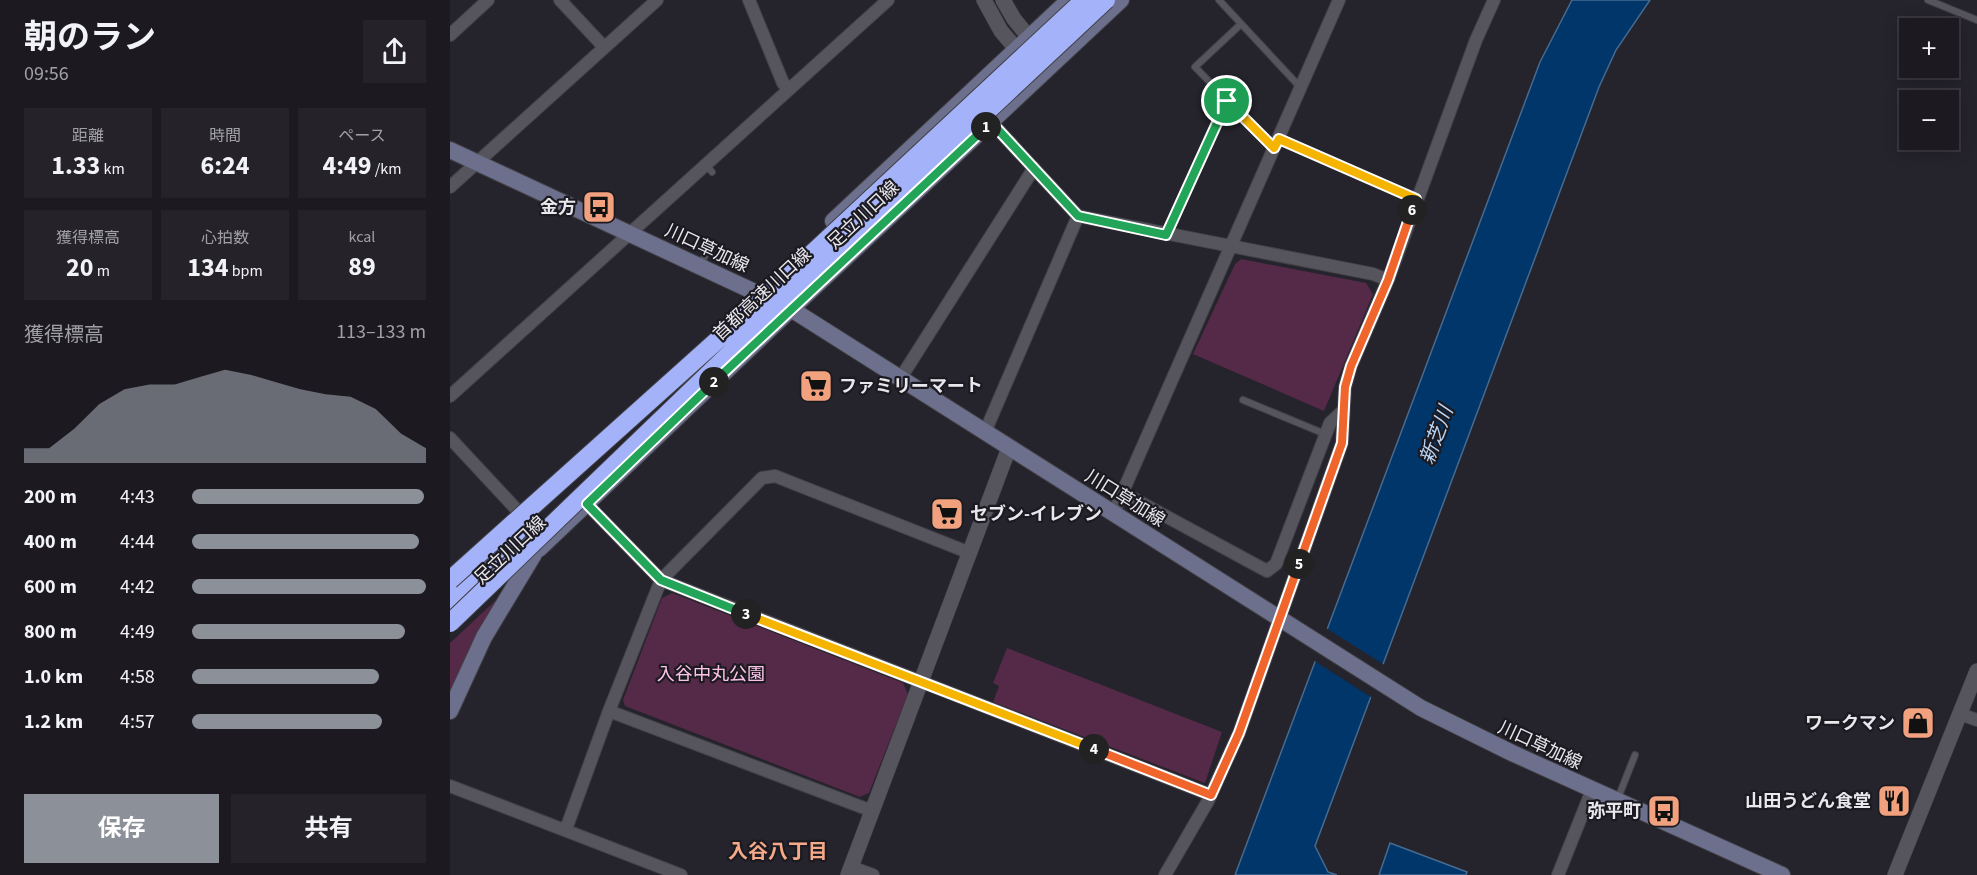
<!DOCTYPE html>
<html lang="ja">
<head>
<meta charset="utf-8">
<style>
	:root { --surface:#1c1a20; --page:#252329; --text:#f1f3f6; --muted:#a0a1a5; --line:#3a383e; --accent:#8c9099 }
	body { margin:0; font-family:"Source Sans 3","Noto Sans JP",sans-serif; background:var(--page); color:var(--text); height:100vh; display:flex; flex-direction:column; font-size:22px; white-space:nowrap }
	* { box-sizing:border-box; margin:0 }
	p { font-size:20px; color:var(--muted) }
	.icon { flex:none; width:33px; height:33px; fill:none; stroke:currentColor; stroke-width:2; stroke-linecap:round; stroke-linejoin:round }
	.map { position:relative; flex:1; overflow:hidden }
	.drawer { display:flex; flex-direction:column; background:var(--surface); width:450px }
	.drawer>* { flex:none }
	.fabs { position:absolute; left:1449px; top:18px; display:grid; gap:12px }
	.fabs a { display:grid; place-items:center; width:60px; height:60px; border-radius:0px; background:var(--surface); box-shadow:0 3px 15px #0003,0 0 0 2px var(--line); font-size:30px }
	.pin { position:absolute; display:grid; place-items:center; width:51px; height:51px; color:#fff; margin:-26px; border:3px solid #fff; border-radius:50%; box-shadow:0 2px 6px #0007 }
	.km { position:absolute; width:30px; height:30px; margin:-15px; border-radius:50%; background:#222; color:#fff; font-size:16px; line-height:30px; text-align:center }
	.round { display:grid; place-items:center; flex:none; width:63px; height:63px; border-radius:0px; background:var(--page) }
	.summary { display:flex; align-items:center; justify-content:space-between; height:102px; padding:0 24px }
	h1 { font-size:33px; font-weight:700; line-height:45px }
	.figures { display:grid; grid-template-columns:repeat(3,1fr); gap:9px; height:102px; padding:6px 24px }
	.figures div { display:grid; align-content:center; border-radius:0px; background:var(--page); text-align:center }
	.figures b { font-size:26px; font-weight:700 }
	.figures small { font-size:16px; font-weight:400 }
	.figures p { font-size:16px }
	.chart { height:168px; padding:12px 24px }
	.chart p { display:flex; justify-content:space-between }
	.chart svg { width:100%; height:108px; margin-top:6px; fill:var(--accent); opacity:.7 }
	.action { display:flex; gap:12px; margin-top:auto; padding:12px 24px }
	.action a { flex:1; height:69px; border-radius:0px; background:var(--accent); color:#fff; font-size:24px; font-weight:700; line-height:69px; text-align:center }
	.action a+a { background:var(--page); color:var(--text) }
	ul { padding:0 24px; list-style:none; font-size:20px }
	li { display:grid; grid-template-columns:96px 72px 1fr; align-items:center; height:45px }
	li i { height:15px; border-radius:8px; background:var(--accent) }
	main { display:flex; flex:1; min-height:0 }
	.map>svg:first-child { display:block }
	.green { fill:#552948 }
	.water { fill:#00366a; stroke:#466b91; stroke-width:1.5 }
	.pier { fill:#25232b }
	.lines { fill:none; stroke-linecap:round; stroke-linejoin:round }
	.service-casing { stroke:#424147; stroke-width:8 }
	.minor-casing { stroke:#424147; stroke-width:14 }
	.tertiary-casing { stroke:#424147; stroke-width:16 }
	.secondary-casing { stroke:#424147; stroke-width:18 }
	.motorway-casing { stroke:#424147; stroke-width:20 }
	.service { stroke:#56545d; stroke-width:6 }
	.minor { stroke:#56545d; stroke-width:12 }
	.tertiary { stroke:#56545d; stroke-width:15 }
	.secondary { stroke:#6d708c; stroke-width:16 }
	.motorway { stroke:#a4b3f9; stroke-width:18 }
	.motorway-bridge-casing { stroke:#424147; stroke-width:20; stroke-linecap:butt }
	.motorway-bridge { stroke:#a4b3f9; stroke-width:18 }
	.split-1-casing { stroke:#fff; stroke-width:12 }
	.split-2-casing { stroke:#fff; stroke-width:12 }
	.split-3-casing { stroke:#fff; stroke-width:12 }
	.split-4-casing { stroke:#fff; stroke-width:12 }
	.split-5-casing { stroke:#fff; stroke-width:12 }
	.split-6-casing { stroke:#fff; stroke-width:12 }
	.split-7-casing { stroke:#fff; stroke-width:12 }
	.split-1 { stroke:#22a559; stroke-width:8 }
	.split-2 { stroke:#22a559; stroke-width:8 }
	.split-3 { stroke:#22a559; stroke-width:8 }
	.split-4 { stroke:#f5b400; stroke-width:8 }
	.split-5 { stroke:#f0652b; stroke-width:8 }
	.split-6 { stroke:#f0652b; stroke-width:8 }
	.split-7 { stroke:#f5b400; stroke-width:8 }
	.labels { text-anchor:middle; stroke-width:4.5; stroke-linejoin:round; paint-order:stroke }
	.poi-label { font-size:18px; font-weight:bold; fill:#e8e7ec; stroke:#1c1a21; text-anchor:end }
	.street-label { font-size:18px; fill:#e8e7ec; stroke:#1c1a21 }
	.park-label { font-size:18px; fill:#fcc3e8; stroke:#1c1a21 }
	.water-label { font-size:20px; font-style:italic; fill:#b9d4f4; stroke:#1c1a21 }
	.neighbourhood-label { font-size:20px; font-weight:bold; fill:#f4a988; stroke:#1c1a21 }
</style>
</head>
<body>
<main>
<section class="drawer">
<div class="summary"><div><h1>朝のラン</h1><p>09:56</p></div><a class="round"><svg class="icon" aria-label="share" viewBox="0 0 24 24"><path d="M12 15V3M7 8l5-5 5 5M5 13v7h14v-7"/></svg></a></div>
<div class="figures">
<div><p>距離</p><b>1.33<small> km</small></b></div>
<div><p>時間</p><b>6:24</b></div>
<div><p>ペース</p><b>4:49<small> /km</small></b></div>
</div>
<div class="figures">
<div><p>獲得標高</p><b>20<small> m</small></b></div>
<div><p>心拍数</p><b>134<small> bpm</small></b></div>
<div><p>kcal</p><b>89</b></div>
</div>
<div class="chart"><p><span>獲得標高</span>113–133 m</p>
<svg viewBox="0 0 160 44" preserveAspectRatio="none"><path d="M0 44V38L10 38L20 30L30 20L40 14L50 12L60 12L70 9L80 6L90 8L100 11L110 14L120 16L130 17L140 22L150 32L160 38V44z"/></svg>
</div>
<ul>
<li><b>200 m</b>4:43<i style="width:99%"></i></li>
<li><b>400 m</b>4:44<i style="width:97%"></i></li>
<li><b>600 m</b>4:42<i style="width:100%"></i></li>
<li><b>800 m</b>4:49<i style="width:91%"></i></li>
<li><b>1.0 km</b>4:58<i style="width:80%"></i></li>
<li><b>1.2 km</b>4:57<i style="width:81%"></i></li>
</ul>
<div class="action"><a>保存</a><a>共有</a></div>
</section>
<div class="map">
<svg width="1527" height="875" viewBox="0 0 1527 875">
	<rect width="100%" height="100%" fill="#25232b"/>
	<!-- green -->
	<path class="green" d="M791,259L916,283L923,294L874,411L743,354L785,264Z
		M222,593L453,683L458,694L419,793L410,797L175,706L173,700L212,598Z
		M45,601H46L0,696V643Z
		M557,648L772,732L755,783L543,702L549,686L543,683Z"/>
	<!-- water -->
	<path class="water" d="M1122,0H1200L1166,50L1149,87L865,846L878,872L887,875H785L1090,62Z
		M940,843L1017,872L1016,875H929Z"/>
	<!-- pier -->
	<path class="pier" d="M876,628L936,666L924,699L863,660Z"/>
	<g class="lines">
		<!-- service casing -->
		<g class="service-casing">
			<path id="service" d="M769,0L850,87
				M1478,0L1527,20
				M791,24L745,67L824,148
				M829,139L966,199
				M256,165L262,172
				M717,234L777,101
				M251,265L259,246
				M793,400L875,434
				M1168,798L1185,755"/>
		</g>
		<!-- minor casing -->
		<g class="minor-casing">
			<path id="minor" d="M110,0L154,47
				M299,0L333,83L339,89
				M0,35L38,0
				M541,122L628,216L923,274L938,280
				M0,187L207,0
				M450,379L584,168
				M0,396L438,0
				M535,432L628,216
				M0,438L67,510
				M673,493L817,571L826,564L880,423L894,410
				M137,504L211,580L761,795
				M663,514L889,0
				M159,711L422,811
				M1510,714L1527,720
				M0,786L231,875
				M116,829L159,711L211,580L312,478L325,476L520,553
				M401,867L423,875
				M715,875L758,801L789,733L892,443L895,387L901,366L938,280L1026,40L1044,0
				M1108,875L1142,790"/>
		</g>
		<!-- tertiary casing -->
		<g class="tertiary-casing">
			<path id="tertiary" d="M534,0L551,31L574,58
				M553,0L564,19L586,46
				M398,875L559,448
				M1445,875L1527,671"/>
		</g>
		<!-- secondary casing -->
		<g class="secondary-casing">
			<path id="secondary" d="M0,150L341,309L971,708L1062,753L1332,875
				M383,221L619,0
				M89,549L341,309L671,0
				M0,711L34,637L84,554"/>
		</g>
		<!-- motorway casing -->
		<g class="motorway-casing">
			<path id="motorway" d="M0,594L67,532
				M0,610L23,589"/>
		</g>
		<!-- service -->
		<use href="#service" class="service"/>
		<!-- minor -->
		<use href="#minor" class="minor"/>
		<!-- tertiary -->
		<use href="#tertiary" class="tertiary"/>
		<!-- secondary -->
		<use href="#secondary" class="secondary"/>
		<!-- motorway -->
		<use href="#motorway" class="motorway"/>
		<!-- motorway-bridge casing -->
		<g class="motorway-bridge-casing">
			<path id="motorway-bridge" d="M0,580L310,302L634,0
				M0,623L327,308L656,0"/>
		</g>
		<!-- motorway-bridge -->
		<use href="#motorway-bridge" class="motorway-bridge"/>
	</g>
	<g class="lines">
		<!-- split-1 casing -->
		<g class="split-1-casing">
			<path id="split-1" d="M536,127L541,122L628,216L716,235L777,101"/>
		</g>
		<!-- split-2 casing -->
		<g class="split-2-casing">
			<path id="split-2" d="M264,382L536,127"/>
		</g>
		<!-- split-3 casing -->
		<g class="split-3-casing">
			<path id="split-3" d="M264,382L137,504L211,580L296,614"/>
		</g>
		<!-- split-4 casing -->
		<g class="split-4-casing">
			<path id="split-4" d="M296,614L644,749"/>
		</g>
		<!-- split-5 casing -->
		<g class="split-5-casing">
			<path id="split-5" d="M644,749L761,795L789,733L849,564"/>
		</g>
		<!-- split-6 casing -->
		<g class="split-6-casing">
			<path id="split-6" d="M849,564L892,443L895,387L901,366L938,280L962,210"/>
		</g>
		<!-- split-7 casing -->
		<g class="split-7-casing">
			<path id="split-7" d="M777,101L824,148L829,139L966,199L962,210"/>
		</g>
		<!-- split-1 -->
		<use href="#split-1" class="split-1"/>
		<!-- split-2 -->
		<use href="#split-2" class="split-2"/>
		<!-- split-3 -->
		<use href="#split-3" class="split-3"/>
		<!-- split-4 -->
		<use href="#split-4" class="split-4"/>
		<!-- split-5 -->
		<use href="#split-5" class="split-5"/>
		<!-- split-6 -->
		<use href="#split-6" class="split-6"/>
		<!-- split-7 -->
		<use href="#split-7" class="split-7"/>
	</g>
	<!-- icons -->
	<defs>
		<g id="bus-square" transform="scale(1.725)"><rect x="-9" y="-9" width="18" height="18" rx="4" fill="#f1a17d" stroke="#1c1a21"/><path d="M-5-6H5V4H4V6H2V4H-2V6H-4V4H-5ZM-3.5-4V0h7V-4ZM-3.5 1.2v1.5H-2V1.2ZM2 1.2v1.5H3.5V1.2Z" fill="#111"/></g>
		<g id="supermarket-square" transform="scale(1.725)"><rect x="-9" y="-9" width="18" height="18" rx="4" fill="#f1a17d" stroke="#1c1a21"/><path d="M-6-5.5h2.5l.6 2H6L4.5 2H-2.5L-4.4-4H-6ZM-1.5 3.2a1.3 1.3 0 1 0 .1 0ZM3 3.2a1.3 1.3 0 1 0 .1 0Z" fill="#111"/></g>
		<g id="shop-square" transform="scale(1.725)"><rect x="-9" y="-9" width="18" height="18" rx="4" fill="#f1a17d" stroke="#1c1a21"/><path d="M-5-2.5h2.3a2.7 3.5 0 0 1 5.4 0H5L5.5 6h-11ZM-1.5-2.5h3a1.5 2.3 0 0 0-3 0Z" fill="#111"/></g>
		<g id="restaurant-square" transform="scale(1.725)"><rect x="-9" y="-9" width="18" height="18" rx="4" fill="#f1a17d" stroke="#1c1a21"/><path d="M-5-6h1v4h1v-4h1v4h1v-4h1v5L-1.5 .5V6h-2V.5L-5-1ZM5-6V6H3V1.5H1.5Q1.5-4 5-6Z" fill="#111"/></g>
	</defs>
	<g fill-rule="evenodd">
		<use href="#bus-square" x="149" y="207"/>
		<use href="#supermarket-square" x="366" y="386"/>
		<use href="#supermarket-square" x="497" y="514"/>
		<use href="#shop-square" x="1468" y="723"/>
		<use href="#restaurant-square" x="1444" y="801"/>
		<use href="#bus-square" x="1214" y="811"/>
	</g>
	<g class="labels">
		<!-- poi labels -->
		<g class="poi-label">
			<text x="126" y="213">金方</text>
			<text x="389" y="392" text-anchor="start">ファミリーマート</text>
			<text x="520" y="520" text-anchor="start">セブン-イレブン</text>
			<text x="1445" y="729">ワークマン</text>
			<text x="1421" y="807">山田うどん食堂</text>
			<text x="1191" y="817">弥平町</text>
		</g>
		<!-- street labels -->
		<g class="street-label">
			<text transform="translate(413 215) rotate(-43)" y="6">足立川口線</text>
			<text transform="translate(257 248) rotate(25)" y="6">川口草加線</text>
			<text transform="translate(312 294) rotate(-43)" y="6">首都高速川口線</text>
			<text transform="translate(675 498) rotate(32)" y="6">川口草加線</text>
			<text transform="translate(60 550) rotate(-43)" y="6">足立川口線</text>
			<text transform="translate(1090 745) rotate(25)" y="6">川口草加線</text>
		</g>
		<!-- park labels -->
		<g class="park-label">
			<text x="261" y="680">入谷中丸公園</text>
		</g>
		<!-- water labels -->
		<g class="water-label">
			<text transform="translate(986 435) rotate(-70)" y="7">新芝川</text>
		</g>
		<!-- neighbourhood labels -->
		<g class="neighbourhood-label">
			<text x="328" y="858">入谷八丁目</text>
		</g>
	</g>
</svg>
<div class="fabs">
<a>+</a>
<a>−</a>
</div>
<div class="pin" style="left:777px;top:101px;background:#1e9e55"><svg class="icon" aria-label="arrive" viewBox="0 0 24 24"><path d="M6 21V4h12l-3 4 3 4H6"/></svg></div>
<b class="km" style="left:536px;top:127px">1</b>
<b class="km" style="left:264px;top:382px">2</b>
<b class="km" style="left:296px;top:614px">3</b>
<b class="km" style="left:644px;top:749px">4</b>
<b class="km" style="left:849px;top:564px">5</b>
<b class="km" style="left:962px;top:210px">6</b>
</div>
</main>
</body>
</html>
